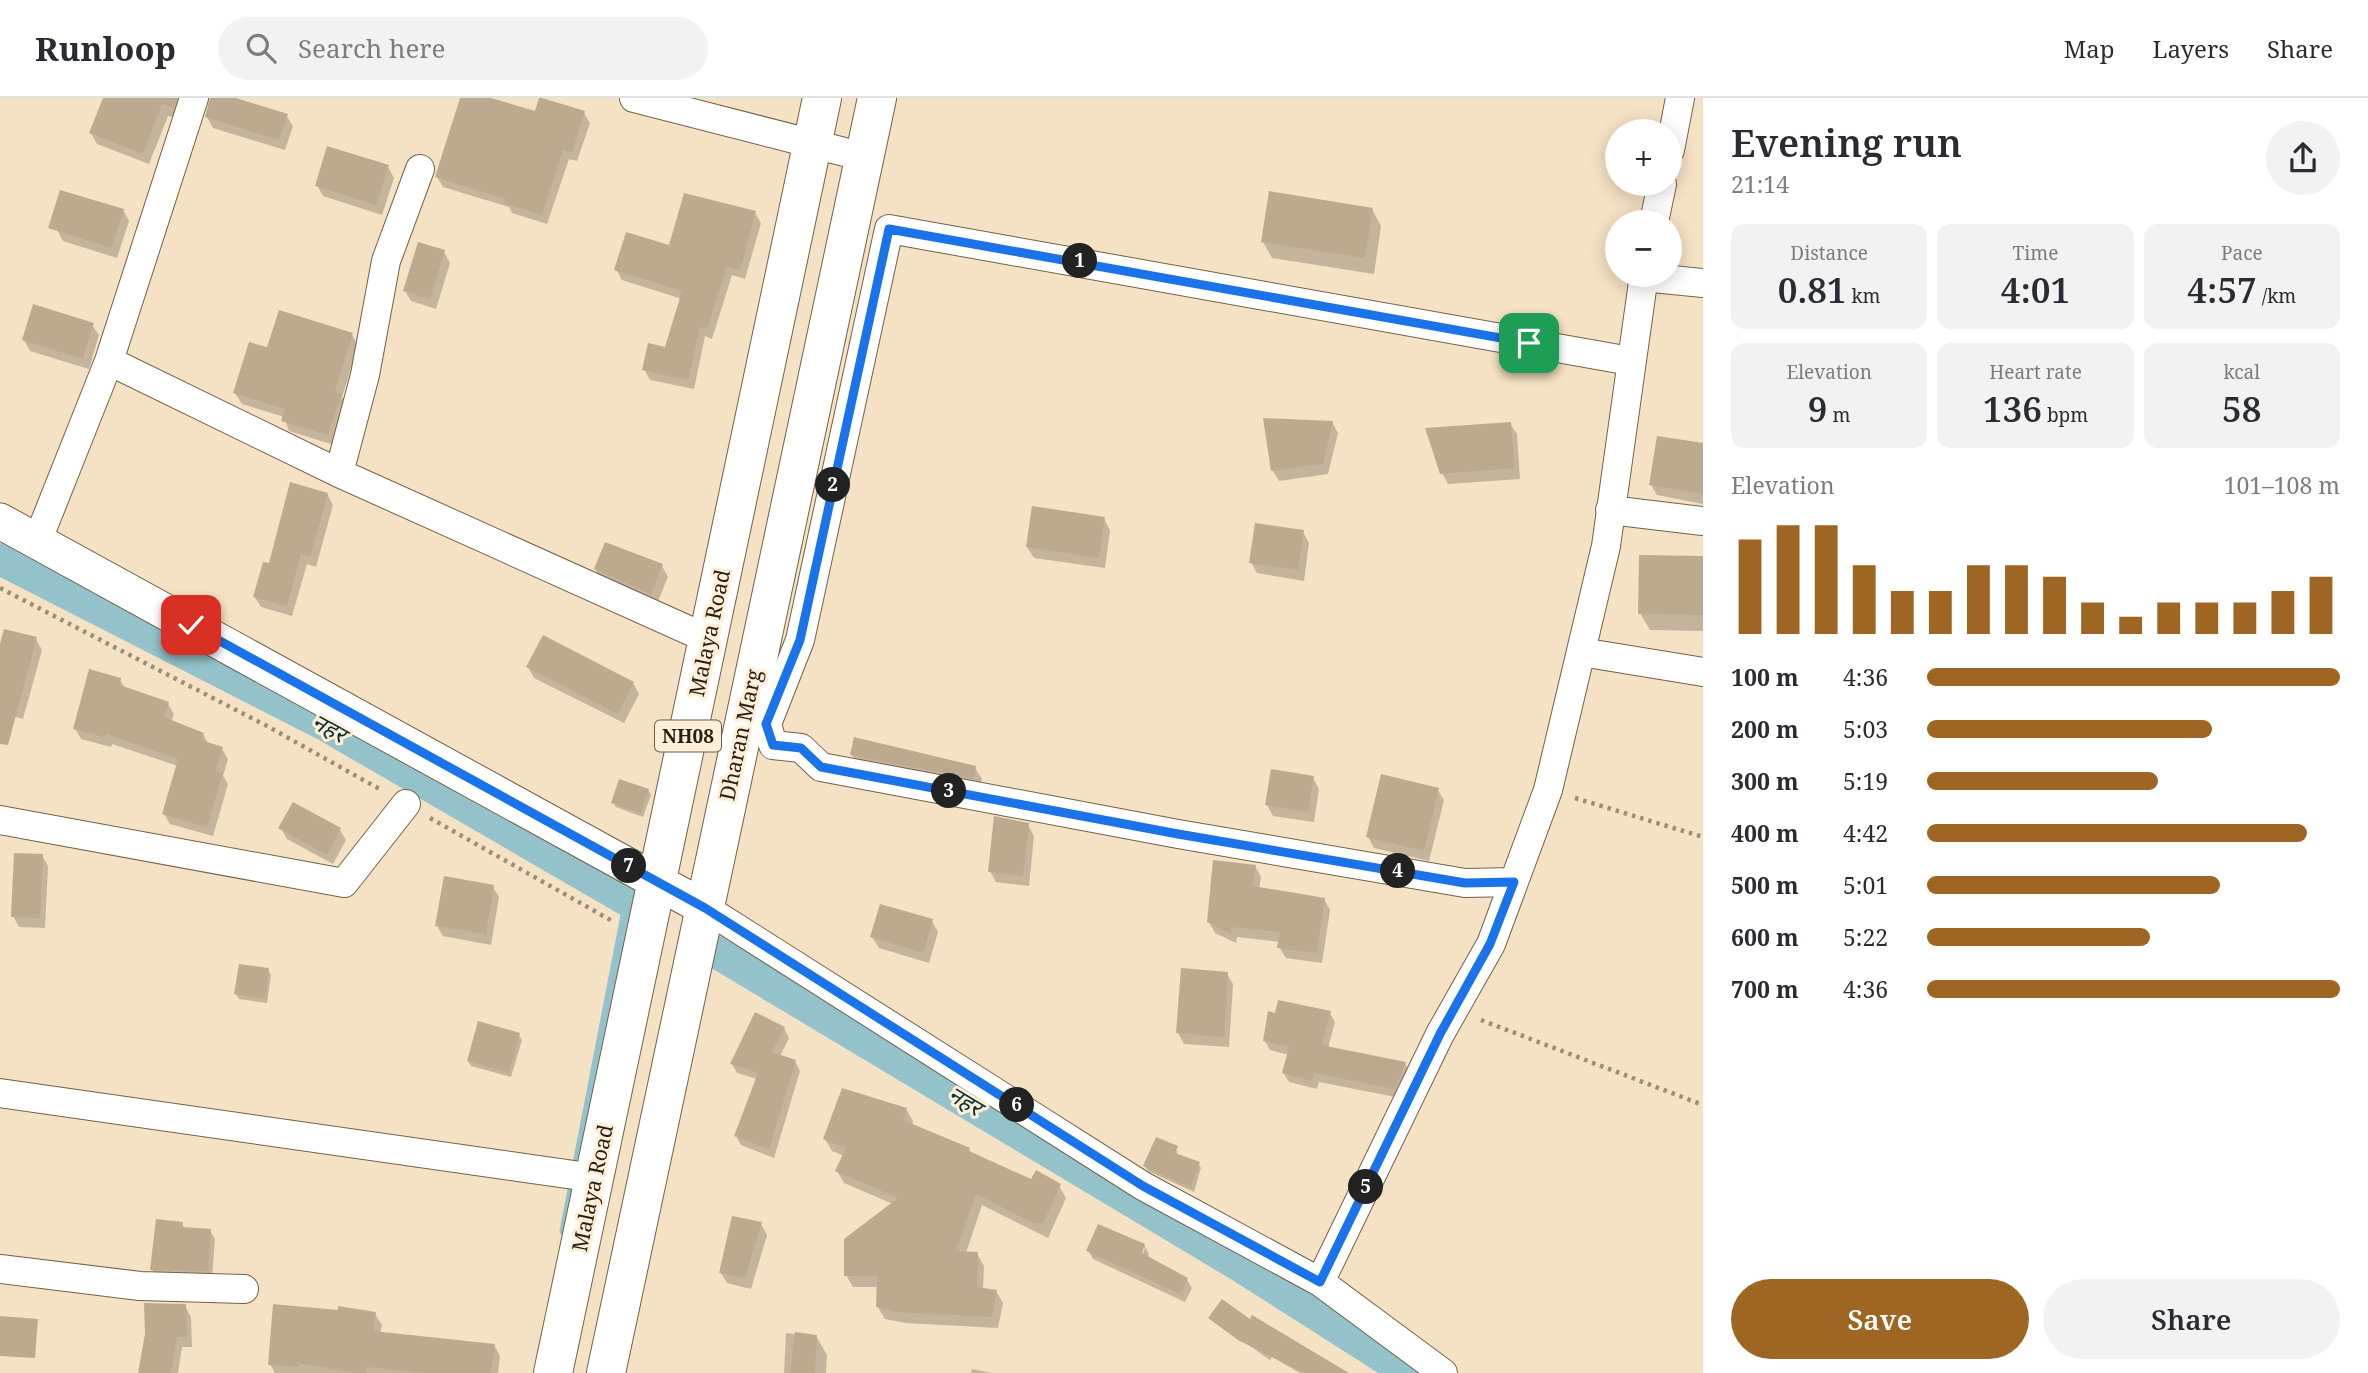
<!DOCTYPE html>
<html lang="en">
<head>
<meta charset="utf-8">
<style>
	:root { --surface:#fff; --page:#f2f2f3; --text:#2b2b33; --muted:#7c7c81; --line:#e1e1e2; --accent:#9e6622 }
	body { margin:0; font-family:"Noto Serif","Noto Sans Devanagari",serif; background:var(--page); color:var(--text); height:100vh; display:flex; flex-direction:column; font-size:26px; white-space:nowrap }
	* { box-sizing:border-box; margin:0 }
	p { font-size:23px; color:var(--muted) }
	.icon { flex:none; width:38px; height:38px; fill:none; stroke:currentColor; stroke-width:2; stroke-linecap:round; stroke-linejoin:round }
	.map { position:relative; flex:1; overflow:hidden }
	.sheet { display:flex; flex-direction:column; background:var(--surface); width:665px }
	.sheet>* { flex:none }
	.tools { position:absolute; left:1605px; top:21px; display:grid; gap:14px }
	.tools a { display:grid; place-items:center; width:77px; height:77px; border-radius:50%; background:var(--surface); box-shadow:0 4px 18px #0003; font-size:35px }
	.pin { position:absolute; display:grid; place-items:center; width:60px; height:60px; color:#fff; margin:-30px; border-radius:14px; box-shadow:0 4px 10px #0006 }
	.km { position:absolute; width:35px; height:35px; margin:-18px; border-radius:50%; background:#222; color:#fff; font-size:19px; line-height:35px; text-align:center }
	.round { display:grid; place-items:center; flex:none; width:74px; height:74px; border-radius:37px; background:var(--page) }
	.headline { display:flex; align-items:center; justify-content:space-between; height:119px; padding:0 28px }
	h1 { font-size:38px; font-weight:600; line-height:52px }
	.metrics { display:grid; grid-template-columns:repeat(3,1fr); gap:10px; height:119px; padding:7px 28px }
	.metrics div { display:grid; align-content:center; border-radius:14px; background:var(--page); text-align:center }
	.metrics b { font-size:35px; font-weight:600 }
	.metrics small { font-size:19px; font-weight:400 }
	.metrics p { font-size:19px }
	.chart { height:196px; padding:14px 28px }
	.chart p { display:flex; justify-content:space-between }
	.chart svg { width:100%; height:126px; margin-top:7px; stroke:var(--accent); stroke-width:6 }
	.primary-button { display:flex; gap:14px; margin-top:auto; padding:14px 28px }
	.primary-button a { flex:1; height:80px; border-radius:42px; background:var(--accent); color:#fff; font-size:28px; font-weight:600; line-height:80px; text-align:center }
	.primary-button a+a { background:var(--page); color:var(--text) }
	ul { padding:0 28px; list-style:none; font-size:23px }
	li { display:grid; grid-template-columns:112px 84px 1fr; align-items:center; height:52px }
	li i { height:18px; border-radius:9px; background:var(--accent) }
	header { display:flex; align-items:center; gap:42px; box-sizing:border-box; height:98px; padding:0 35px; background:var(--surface); border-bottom:2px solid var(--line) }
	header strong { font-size:33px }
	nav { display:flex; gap:38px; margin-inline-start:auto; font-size:24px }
	.search { width:490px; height:63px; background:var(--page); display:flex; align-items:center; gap:18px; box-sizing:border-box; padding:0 24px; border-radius:38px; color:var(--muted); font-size:26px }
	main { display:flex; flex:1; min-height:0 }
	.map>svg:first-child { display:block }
	.shadow { fill:#0003; fill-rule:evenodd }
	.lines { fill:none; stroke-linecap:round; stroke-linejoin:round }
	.stream { stroke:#93c2ca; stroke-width:9 }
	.canal { stroke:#93c2ca; stroke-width:32 }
	.building { fill:#bdaa8e }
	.minor-casing { stroke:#736247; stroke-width:30 }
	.tertiary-casing { stroke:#736247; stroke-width:37 }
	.primary-casing { stroke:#736247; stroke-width:40 }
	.path { stroke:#9c8d77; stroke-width:4.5; stroke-dasharray:3.5 5; stroke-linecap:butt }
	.minor { stroke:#fff; stroke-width:28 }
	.tertiary { stroke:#fff; stroke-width:35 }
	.primary { stroke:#fff; stroke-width:38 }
	.route-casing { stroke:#fff; stroke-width:14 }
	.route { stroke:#1a73e8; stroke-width:9 }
	.labels { text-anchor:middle; stroke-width:6; stroke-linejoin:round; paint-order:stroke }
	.shield { fill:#ffefd7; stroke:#675d4e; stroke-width:2 }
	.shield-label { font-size:19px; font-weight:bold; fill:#261f14 }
	.street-label { font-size:21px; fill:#261f14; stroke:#ffefd7 }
	.water-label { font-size:23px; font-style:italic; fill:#06343b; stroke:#ffefd7 }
</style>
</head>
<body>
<header>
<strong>Runloop</strong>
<div class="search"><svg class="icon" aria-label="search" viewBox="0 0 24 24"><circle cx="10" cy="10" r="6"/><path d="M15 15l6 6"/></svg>Search here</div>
<nav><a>Map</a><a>Layers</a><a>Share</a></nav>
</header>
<main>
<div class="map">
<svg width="1703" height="1275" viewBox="0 0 1703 1275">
	<rect width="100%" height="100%" fill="#f5e1c3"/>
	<!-- shadow -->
	<path class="shadow" d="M105,0H189L179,20L168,18L149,66L97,46L91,35Z
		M211,0H230L286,17L293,28L285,52L213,30L207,19Z
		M462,0H485L536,15H584L590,25L577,63L569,61L547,126L512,115L509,109L443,89L437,79Z
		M388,69L394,80L382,117L323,98L317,87Z
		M1372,111L1381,128L1374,176L1272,160L1263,144Z
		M123,112L129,123L117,160L63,143L57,132Z
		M755,115L761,125L745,181L732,177L712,241L705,238L694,291L650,282L644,271L666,251L682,201L622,182L616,171Z
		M444,154L450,165L436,211L411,203L405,193Z
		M92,227L99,237L89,271L30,253L24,242Z
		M352,237L358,248L342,299L347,307L334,347L289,333L284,319L242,306L235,295L268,251Z
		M1332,324L1338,335L1328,376L1279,383L1273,373Z
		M1510,326L1517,336L1520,381L1448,386L1442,375Z
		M1703,347V406L1657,397L1651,387Z
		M327,396L333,407L316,469L307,466L292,518L261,509L254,498L270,468Z
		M1104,421L1110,432L1105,470L1034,460L1027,449Z
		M1303,434L1309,445L1304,483L1257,475L1251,464Z
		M1703,460V533L1650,532L1640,515Z
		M662,468L668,479L657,506L602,482L595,471Z
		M36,541L42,552L23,621L0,615V553Z
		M528,569L633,585L639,596L624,625L534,580Z
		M120,582L126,592L168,606L174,616L171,623L203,636L209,647L222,651L228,661L223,678L228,686L213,738L170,726L164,716L178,668L112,646L111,649L81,641L75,630Z
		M852,657L975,670L982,681L979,691L858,668Z
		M1313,680L1319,691L1314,724L1273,718L1267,707Z
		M1437,691L1444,702L1429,763L1374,750L1368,739Z
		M648,692L651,697L643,719L616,709L613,704Z
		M1028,727L1034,738L1029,788L996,784L990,773Z
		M281,730L340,732L346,742L333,766L287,741Z
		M42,757L48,768L45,830L19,829L13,818Z
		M1255,768L1261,779L1259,791L1324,801L1330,812L1322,865L1286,860L1279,849L1280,844L1237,839L1236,845L1215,835L1209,824Z
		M493,789L499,799L491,847L443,838L437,828Z
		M932,823L938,834L929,865L879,850L872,839Z
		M268,872L271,877L267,905L239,901L236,896Z
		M1227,876L1233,886L1229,949L1184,946L1178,935Z
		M1330,915L1335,924L1328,950L1405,965L1410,975L1400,1000L1319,984L1317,991L1289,984L1283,974L1289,957L1270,952L1265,943Z
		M784,930L789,940L780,958L795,963L800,973L774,1060L741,1047L736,1038L757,981L737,975L732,966Z
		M519,937L522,942L511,979L471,968L468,963Z
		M906,1011L913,1023L912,1028L969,1052L972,1057L1031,1084L1059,1088L1066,1100L1048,1140L982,1107L966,1155L977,1156L984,1168L983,1192L996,1193L1003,1205L998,1230L906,1225L885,1221L878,1209L879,1189H853L846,1177L893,1106L844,1085L837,1073L844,1058L832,1053L825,1041Z
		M1176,1050L1178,1058L1198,1065L1201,1070L1194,1094L1148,1073L1145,1068Z
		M182,1126L185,1131L210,1133L215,1141L212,1181L157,1180L152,1171Z
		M761,1126L767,1137L751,1191L727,1185L721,1175Z
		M1144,1147L1149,1156L1147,1160L1187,1182L1192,1190L1185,1204L1093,1161L1088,1152ZM1142,1150H1145L1140,1163Z
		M185,1208L191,1219L192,1249H182L178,1275H140Z
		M339,1214L375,1216L382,1227L380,1235L494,1247L500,1258L498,1275H275L270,1266Z
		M1210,1220L1251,1223L1345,1275H1300L1272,1259L1270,1262Z
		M786,1235L816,1238L827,1257L826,1275H784Z
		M972,1271L992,1275H971Z"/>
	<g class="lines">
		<!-- stream -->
		<path class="stream" d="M564,1133L628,802"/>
		<!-- canal -->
		<path class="canal" d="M0,461L325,627L649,815
			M699,844L1240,1168L1408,1275"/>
	</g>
	<!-- building -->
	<path class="building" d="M103,0H177L173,10L162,6L143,56L89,35Z
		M210,0H236L288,16L279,42L205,19Z
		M460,0H491L535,13L539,0H542L585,13L572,54L563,52L542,117L504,105L505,101L435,79Z
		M327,48L389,67L376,107L315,88Z
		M60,92L124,111L111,150L48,130Z
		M1269,93L1373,110L1365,160L1261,144Z
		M684,95L756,113L740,172L727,168L707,231L700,229L688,282L642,272L648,245L665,249L682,193L614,172L626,134L669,147Z
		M418,144L445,152L430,201L403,193Z
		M33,206L94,225L83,261L22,242Z
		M279,212L353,235L335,293L342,295L328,337L281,323L285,311L233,295L249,244L267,249Z
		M1263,320L1333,323L1323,366L1271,373Z
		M1511,324L1515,370L1440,376L1425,330Z
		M1657,338L1703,345V396L1649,387Z
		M290,384L328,395L310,459L301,456L287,508L253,499L263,464L269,465Z
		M1032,408L1105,419L1099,460L1026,449Z
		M1255,425L1304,432L1298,472L1249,465Z
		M605,444L663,466L651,496L594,471Z
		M1639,457L1703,458V517L1638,516Z
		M4,531L37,539L8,647L0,646V546Z
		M543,537L634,584L618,616L526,569Z
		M89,571L121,580L120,587L169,604L164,619L204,635L201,642L223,649L216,672L223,674L207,729L162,716L178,661L106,636L105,639L73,631Z
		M854,639L976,668L974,681L850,657Z
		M1271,671L1314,678L1308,714L1265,707Z
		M1381,676L1439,690L1424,753L1366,739Z
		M619,681L649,691L641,715L611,705Z
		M293,704L341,730L327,757L278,730Z
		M994,718L1029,725L1023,778L988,774Z
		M14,755L43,756L40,820L11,819Z
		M1213,762L1256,767L1253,788L1325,800L1317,855L1277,850L1280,834L1231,829V836L1207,824Z
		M444,778L494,787L486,836L435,828Z
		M880,806L933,821L923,855L870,839Z
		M239,866L269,870L265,901L234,896Z
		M1181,870L1228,874L1224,939L1176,935Z
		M1278,902L1331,913L1321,947L1406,964L1395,991L1314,975L1312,983L1282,975L1289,949L1263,943L1268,913L1275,915Z
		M755,914L785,929L772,954L796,962L769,1051L734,1038L758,975L730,966Z
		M478,923L520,935L509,975L467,963Z
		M842,990L907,1010L903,1022L970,1050L969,1053L1031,1081L1036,1072L1061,1086L1043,1125H1033L976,1096L956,1153L978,1154L977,1189L997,1192L992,1219L896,1214L876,1209L877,1178H844V1141L898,1100L835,1073L846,1050L823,1041Z
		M1156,1039L1178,1048L1175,1055L1200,1064L1191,1090L1143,1068Z
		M732,1118L762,1124L745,1180L719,1175Z
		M156,1121L183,1124L182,1129L211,1131L208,1173L150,1172Z
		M1098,1126L1145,1146L1142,1155L1188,1180L1180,1196L1086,1153Z
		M1222,1201L1250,1221L1252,1217L1349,1275H1304L1238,1242L1208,1220Z
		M144,1205L186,1206L187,1239H177L171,1275H138L145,1236Z
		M273,1206L338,1212V1208L376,1214L373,1233L495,1246L491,1275H425L367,1269L366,1275H357L298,1265V1269L268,1267Z
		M0,1218L38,1221L35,1260L0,1258Z
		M795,1234L817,1237L815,1275H790Z"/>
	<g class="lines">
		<!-- minor casing -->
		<g class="minor-casing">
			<path id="minor" d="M634,0L864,59
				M1670,52L1680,0
				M1654,124L1662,86
				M1643,179L1703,185
				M109,263L339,375L708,541
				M339,375L365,277L386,163L420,71
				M1610,412L1703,423
				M37,444L109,263L194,0
				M1581,554L1703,574
				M0,722L344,785L406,706
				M1514,784L1465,785L1178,736L821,669L801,650L773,647L767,626L800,542L889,131L1630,263
				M705,810L1143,1088L1320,1184L1443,1275
				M0,995L595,1080
				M0,1171L140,1188L244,1191
				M1320,1184L1440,936L1491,846L1548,692L1606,448L1644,177"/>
		</g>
		<!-- tertiary casing -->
		<g class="tertiary-casing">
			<path id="tertiary" d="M0,423L705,810"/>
		</g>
		<!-- primary casing -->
		<g class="primary-casing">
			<path id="primary" d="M553,1275L822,0
				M606,1275L877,0"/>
		</g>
		<!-- path -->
		<path class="path" d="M0,490L267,628L383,693
			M1575,700L1703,739
			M430,720L614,824
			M1481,922L1703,1007"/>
		<!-- minor -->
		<use href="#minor" class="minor"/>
		<!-- tertiary -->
		<use href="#tertiary" class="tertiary"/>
		<!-- primary -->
		<use href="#primary" class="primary"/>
	</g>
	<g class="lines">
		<!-- route casing -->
		<g class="route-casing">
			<path id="route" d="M191,527L705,810L1143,1088L1320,1184L1440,936L1490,846L1514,784L1465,785L1178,736L821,669L801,650L773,647L766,626L800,542L889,131L1529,245"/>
		</g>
		<!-- route -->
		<use href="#route" class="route"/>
	</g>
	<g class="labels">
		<!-- shield labels -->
		<rect class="shield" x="655" y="622.5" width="66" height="31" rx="5"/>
		<g class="shield-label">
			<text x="688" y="645">NH08</text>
		</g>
		<!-- street labels -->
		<g class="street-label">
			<text transform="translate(710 535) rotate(-78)" y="7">Malaya Road</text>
			<text transform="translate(741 637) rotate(-78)" y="7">Dharan Marg</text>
			<text transform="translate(593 1090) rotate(-78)" y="7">Malaya Road</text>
		</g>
		<!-- water labels -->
		<g class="water-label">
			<text transform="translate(329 630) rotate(29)" y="8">नहर</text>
			<text transform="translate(965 1003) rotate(31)" y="8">नहर</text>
		</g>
	</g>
</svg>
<div class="tools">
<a>+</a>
<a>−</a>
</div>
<div class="pin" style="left:1529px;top:245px;background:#1e9e55"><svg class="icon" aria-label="arrive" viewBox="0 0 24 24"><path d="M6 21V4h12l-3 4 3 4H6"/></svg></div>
<div class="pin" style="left:191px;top:527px;background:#d93025"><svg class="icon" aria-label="check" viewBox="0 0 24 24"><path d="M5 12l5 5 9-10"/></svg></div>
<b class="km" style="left:1080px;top:163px">1</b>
<b class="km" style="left:833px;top:387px">2</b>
<b class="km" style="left:949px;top:693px">3</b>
<b class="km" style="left:1398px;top:773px">4</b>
<b class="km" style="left:1366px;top:1089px">5</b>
<b class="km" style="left:1017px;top:1007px">6</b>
<b class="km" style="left:629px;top:768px">7</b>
</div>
<section class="sheet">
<div class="headline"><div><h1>Evening run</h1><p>21:14</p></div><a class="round"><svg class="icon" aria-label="share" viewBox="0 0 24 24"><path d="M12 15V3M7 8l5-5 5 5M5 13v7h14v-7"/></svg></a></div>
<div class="metrics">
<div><p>Distance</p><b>0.81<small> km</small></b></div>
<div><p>Time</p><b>4:01</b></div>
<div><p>Pace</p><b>4:57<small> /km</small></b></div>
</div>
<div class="metrics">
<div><p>Elevation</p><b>9<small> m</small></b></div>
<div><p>Heart rate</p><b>136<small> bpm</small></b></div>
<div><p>kcal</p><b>58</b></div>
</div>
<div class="chart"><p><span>Elevation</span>101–108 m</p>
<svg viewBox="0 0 160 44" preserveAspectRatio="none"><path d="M5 44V11M15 44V6M25 44V6M35 44V20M45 44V29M55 44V29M65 44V20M75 44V20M85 44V24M95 44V33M105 44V38M115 44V33M125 44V33M135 44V33M145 44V29M155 44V24"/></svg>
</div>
<ul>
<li><b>100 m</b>4:36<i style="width:100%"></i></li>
<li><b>200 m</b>5:03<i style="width:69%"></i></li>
<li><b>300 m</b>5:19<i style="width:56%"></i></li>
<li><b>400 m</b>4:42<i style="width:92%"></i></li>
<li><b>500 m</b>5:01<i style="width:71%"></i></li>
<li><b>600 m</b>5:22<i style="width:54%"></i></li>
<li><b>700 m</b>4:36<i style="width:100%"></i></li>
</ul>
<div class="primary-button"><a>Save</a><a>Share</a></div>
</section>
</main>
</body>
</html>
